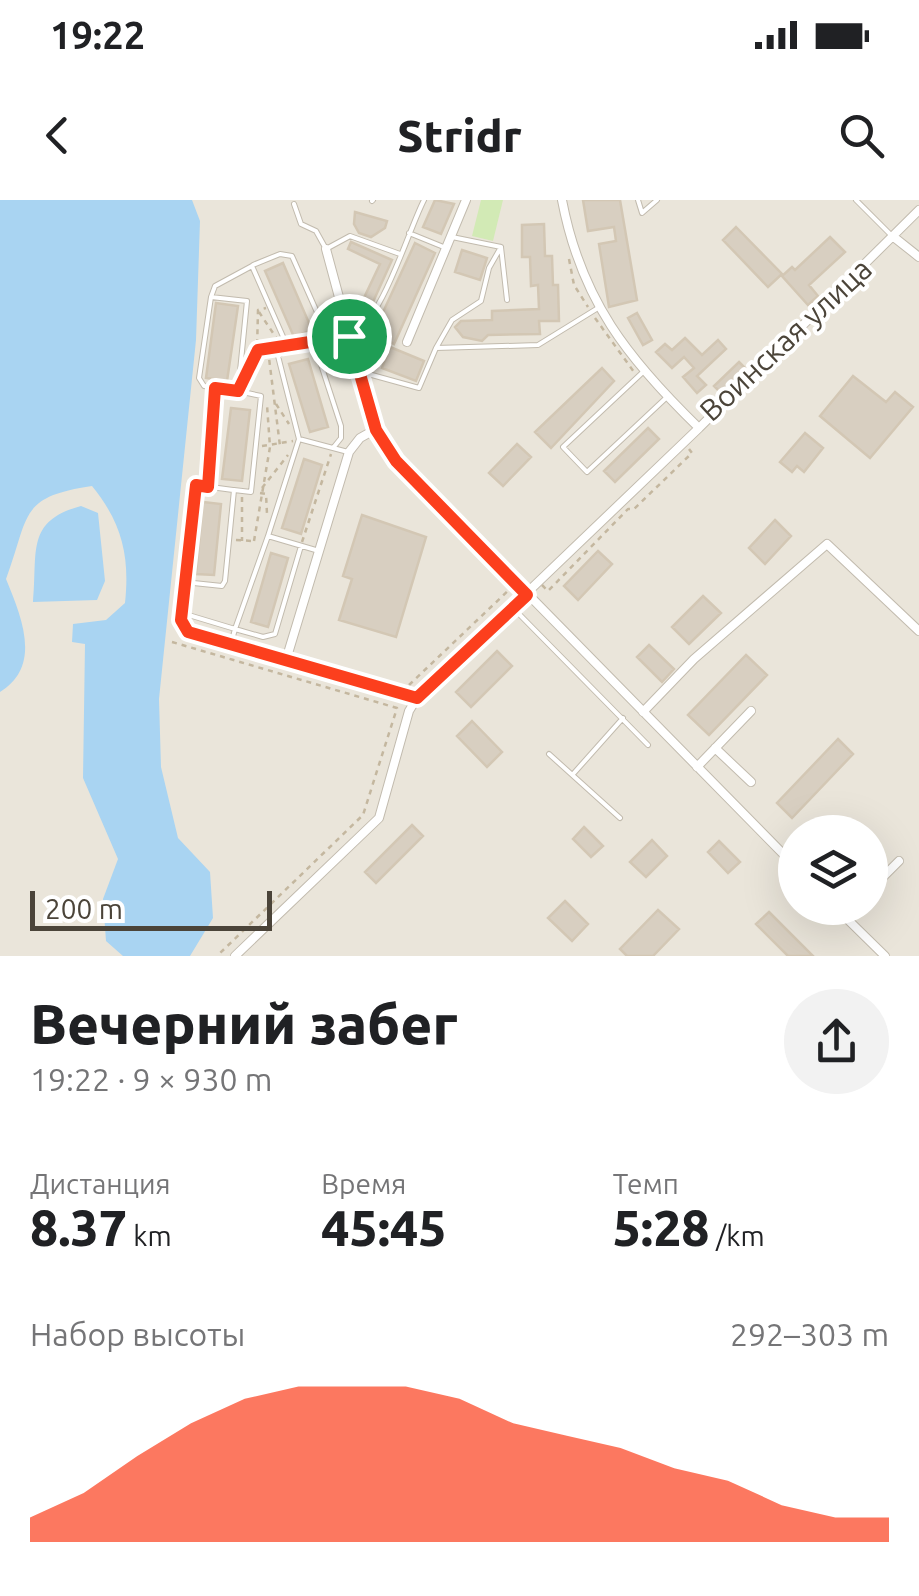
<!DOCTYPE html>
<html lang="ru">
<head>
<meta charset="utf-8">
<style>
	:root { --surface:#fff; --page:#f2f2f2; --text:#202124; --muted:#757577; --accent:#fc3f1d }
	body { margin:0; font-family:Ubuntu,sans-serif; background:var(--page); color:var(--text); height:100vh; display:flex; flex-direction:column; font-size:38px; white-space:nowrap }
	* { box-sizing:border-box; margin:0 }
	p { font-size:32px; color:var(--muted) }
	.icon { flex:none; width:55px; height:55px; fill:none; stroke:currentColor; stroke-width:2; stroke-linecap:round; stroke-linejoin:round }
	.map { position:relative; height:756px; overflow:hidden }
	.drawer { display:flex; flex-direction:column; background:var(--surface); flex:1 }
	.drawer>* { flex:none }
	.fabs { position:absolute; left:778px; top:615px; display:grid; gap:20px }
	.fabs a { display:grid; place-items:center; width:110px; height:110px; border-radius:50%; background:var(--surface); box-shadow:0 10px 40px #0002; font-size:50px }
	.scale { position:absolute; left:30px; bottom:25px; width:242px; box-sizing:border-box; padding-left:10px; border:5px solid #4b4439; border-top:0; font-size:28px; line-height:35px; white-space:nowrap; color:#4b4439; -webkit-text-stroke:8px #fff; paint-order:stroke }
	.pin { position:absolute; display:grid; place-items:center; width:85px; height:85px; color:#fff; margin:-42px; border:5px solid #fff; border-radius:50%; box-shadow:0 2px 10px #0007 }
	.round { display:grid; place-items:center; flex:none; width:105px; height:105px; border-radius:52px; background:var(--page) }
	.overview { display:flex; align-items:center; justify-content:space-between; height:170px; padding:0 30px }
	h1 { font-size:55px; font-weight:800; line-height:75px }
	.figures { display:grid; grid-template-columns:repeat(3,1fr); gap:15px; height:170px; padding:10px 30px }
	.figures div { display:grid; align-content:center }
	.figures b { font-size:50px; font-weight:800 }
	.figures small { font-size:28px; font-weight:400 }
	.figures p { font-size:28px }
	.chart { height:280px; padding:20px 30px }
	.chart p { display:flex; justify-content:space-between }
	.chart svg { width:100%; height:180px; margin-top:10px; fill:var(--accent); opacity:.7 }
	.status { display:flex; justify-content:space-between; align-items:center; height:70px; padding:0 50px; background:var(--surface); direction:ltr }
	.status svg { height:28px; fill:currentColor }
	header { display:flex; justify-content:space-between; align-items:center; height:130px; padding:0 30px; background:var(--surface); font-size:45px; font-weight:800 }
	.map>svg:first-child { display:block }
	.residential { fill:#eae5da; fill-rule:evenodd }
	.green { fill:#d2eab5 }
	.water { fill:#a9d4f2 }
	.building { fill:#d8cfc1; stroke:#d3c7b4; stroke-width:2.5 }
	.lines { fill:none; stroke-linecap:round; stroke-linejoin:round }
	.service-casing { stroke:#c2bbae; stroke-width:6 }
	.minor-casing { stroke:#c2bbae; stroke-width:10 }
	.path { stroke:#c4b79f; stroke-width:2.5; stroke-dasharray:5 5; stroke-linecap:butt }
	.service { stroke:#fff; stroke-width:4 }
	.minor { stroke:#fff; stroke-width:8 }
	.route-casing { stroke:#fff; stroke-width:20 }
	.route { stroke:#fc3f1d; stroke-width:12 }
	.labels { text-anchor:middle; stroke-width:8; stroke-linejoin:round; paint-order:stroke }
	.street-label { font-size:30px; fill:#4b4439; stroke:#fff }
</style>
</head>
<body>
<div class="status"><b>19:22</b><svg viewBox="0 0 49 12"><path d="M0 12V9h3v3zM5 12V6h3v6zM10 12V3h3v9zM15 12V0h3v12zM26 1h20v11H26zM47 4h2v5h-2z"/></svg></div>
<header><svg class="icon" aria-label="back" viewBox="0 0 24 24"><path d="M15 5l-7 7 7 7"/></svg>Stridr<svg class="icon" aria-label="search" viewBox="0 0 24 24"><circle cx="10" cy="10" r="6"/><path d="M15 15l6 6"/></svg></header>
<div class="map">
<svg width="919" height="756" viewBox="0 0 919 756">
	<rect width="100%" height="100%" fill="#f6f3ec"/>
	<!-- residential -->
	<path class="residential" d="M0,0H919V756H0ZM795,632H870V708H795Z"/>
	<!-- green -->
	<path class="green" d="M481,0H503L493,41L472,36Z"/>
	<!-- water -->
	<path class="water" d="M0,0H192L200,21L196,140L159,499L161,567L178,638L210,672L213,718L190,756H123L106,741L103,699L118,659L83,578L85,444L72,442L73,424L106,420L125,403C130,356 122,323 92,286C18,297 30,315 6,379C21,416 43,466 0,492Z
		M81,306L98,313L105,381L97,400L33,402C38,352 25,321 81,306Z"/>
	<!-- building -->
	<path class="building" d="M435,0L454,4L441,34L423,27Z
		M583,0H620L637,100L609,107L599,44L616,41L614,27L588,31Z
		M355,12L387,21L385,28L371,37L359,33L354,24Z
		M544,24L545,56H552L553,85H558L559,121H539L540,134L488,135L482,141L463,137L455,127L461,121L492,120V111L539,109L538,85L531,86L530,57H522V25Z
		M736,27L782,74L768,87L723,40Z
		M830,37L845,52L809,85L818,96L808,105L782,76L792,67L795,70Z
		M351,42L392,60L372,104L363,100L380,64L348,49Z
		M415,43L435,53L394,144L373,134Z
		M462,50L487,58L480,80L455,72Z
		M283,63L312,130L294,137L265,71Z
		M216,103L238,106L227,181L206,178Z
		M637,113L652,140L643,145L628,118Z
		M685,138L702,155L718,140L726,149L697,176L706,185L697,193L683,177L694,168L684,157L672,168L656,152L665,144L672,150Z
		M390,147L424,161L416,181L382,168Z
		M308,159L328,227L310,232L289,164Z
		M739,162L747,170L722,194L714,186Z
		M602,168L614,181L551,248L535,232Z
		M853,176L886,202L895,192L913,207L870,258L820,216Z
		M231,208L250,210L242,281L222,279Z
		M648,228L659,239L615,282L604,271Z
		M805,233L823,248L804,272L797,266L792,272L780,262Z
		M517,244L531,257L503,286L489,273Z
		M304,259L322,265L301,334L282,328Z
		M203,302L221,304L214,375L196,374Z
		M362,315L426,337L396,437L339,420L352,379L343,376Z
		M775,320L791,336L765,364L749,348Z
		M598,351L612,364L578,400L564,386Z
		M271,353L288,358L268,427L251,422Z
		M703,396L721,413L689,444L672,427Z
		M649,445L674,469L662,482L637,457Z
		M497,451L512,466L471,507L456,492Z
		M746,455L767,475L709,535L688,515Z
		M472,521L502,552L487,567L457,536Z
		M838,539L853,554L792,618L777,603Z
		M412,625L423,636L376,683L365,672Z
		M584,627L603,646L591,657L573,639Z
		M652,640L667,656L646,677L630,662Z
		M719,641L740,662L728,673L708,652Z
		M565,701L588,724L572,741L548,718Z
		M658,710L679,729L653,756H627L620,749Z
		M769,712L813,756H788L756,724Z"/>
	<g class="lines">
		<!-- service casing -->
		<g class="service-casing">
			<path id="service" d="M638,0L642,13L657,0
				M856,0L891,35
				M372,1L373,0
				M294,4L301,24L316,31L326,49L350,36L400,54
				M409,33L446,48
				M452,37L501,47L507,100
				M501,47L489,68L481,101L452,120L436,148L538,145L598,108
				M253,65L280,54L292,56L328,137
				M211,97L199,178L204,186L237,191
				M313,140L341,226V238L333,248
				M361,172L419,188L436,148
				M643,172L563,247L587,272L667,197
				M299,239L268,336L319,351
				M348,252L299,239L278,156C301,137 327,145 351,135C382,122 408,31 424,0
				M207,287L215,188
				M268,336L235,429L182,413L184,382L222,386L225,381L234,290L251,292L261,196L238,191L247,101L211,97L215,86L252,66L288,148
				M184,382L196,285L233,290
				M531,399L518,413L648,545
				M182,413L188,432L283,460
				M231,444L235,429L263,437L275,434L301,346
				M549,554L620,618
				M574,573L623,518"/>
		</g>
		<!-- minor casing -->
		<g class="minor-casing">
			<path id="minor" d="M562,0C581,100 628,159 699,228L919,10
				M895,38L919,57
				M326,49L370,212L397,261L795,666
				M407,142L466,0
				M376,229L360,238L349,252L286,460L417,498
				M643,512L694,459L827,344L919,431
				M715,548L751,582
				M697,567L751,511
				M870,690L899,661
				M836,708L885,756
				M235,756L379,618L409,511L417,498L699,228"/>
		</g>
		<!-- path -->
		<path class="path" d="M569,59L574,85L588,107
			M259,112L279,142
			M595,118L634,172
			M250,149H277
			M268,150L280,246
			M247,172L257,150L258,110L266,108
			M276,204L289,224
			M262,246L293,241
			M262,288L288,255
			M260,293L266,294L267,314
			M242,297V341
			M236,340L253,341
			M254,341L270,247L267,205
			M302,342L331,254
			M542,385L548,391L628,309H634L692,253L689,249
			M172,442L397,508L363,615L217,756
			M409,485L512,387"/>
		<!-- service -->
		<use href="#service" class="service"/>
		<!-- minor -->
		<use href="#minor" class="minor"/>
	</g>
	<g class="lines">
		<!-- route casing -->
		<g class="route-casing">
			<path id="route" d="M349,136L376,230L396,261L527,395L417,498L188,432L181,420L196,285L208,287L215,188L238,191L258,150Z"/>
		</g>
		<!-- route -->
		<use href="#route" class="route"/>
	</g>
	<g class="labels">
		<!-- street labels -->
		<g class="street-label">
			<text transform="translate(786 140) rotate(-43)" y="10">Воинская улица</text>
		</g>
	</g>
</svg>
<div class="fabs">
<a><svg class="icon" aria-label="layers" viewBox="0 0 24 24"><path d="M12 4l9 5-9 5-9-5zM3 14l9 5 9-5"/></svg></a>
</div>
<div class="scale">200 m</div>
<div class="pin" style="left:349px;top:136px;background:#1e9e55"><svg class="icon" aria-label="arrive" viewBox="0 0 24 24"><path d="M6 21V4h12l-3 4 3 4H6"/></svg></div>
</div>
<section class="drawer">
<div class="overview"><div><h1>Вечерний забег</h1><p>19:22 · 9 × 930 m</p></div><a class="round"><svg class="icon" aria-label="share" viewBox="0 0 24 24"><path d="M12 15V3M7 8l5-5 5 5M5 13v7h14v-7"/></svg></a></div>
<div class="figures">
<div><p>Дистанция</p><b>8.37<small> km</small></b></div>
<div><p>Время</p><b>45:45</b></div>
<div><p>Темп</p><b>5:28<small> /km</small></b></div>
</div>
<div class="chart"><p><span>Набор высоты</span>292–303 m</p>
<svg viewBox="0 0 160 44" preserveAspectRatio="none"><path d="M0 44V38L10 32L20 23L30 15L40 9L50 6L60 6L70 6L80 9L90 15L100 18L110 21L120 26L130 29L140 35L150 38L160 38V44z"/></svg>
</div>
</section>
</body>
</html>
